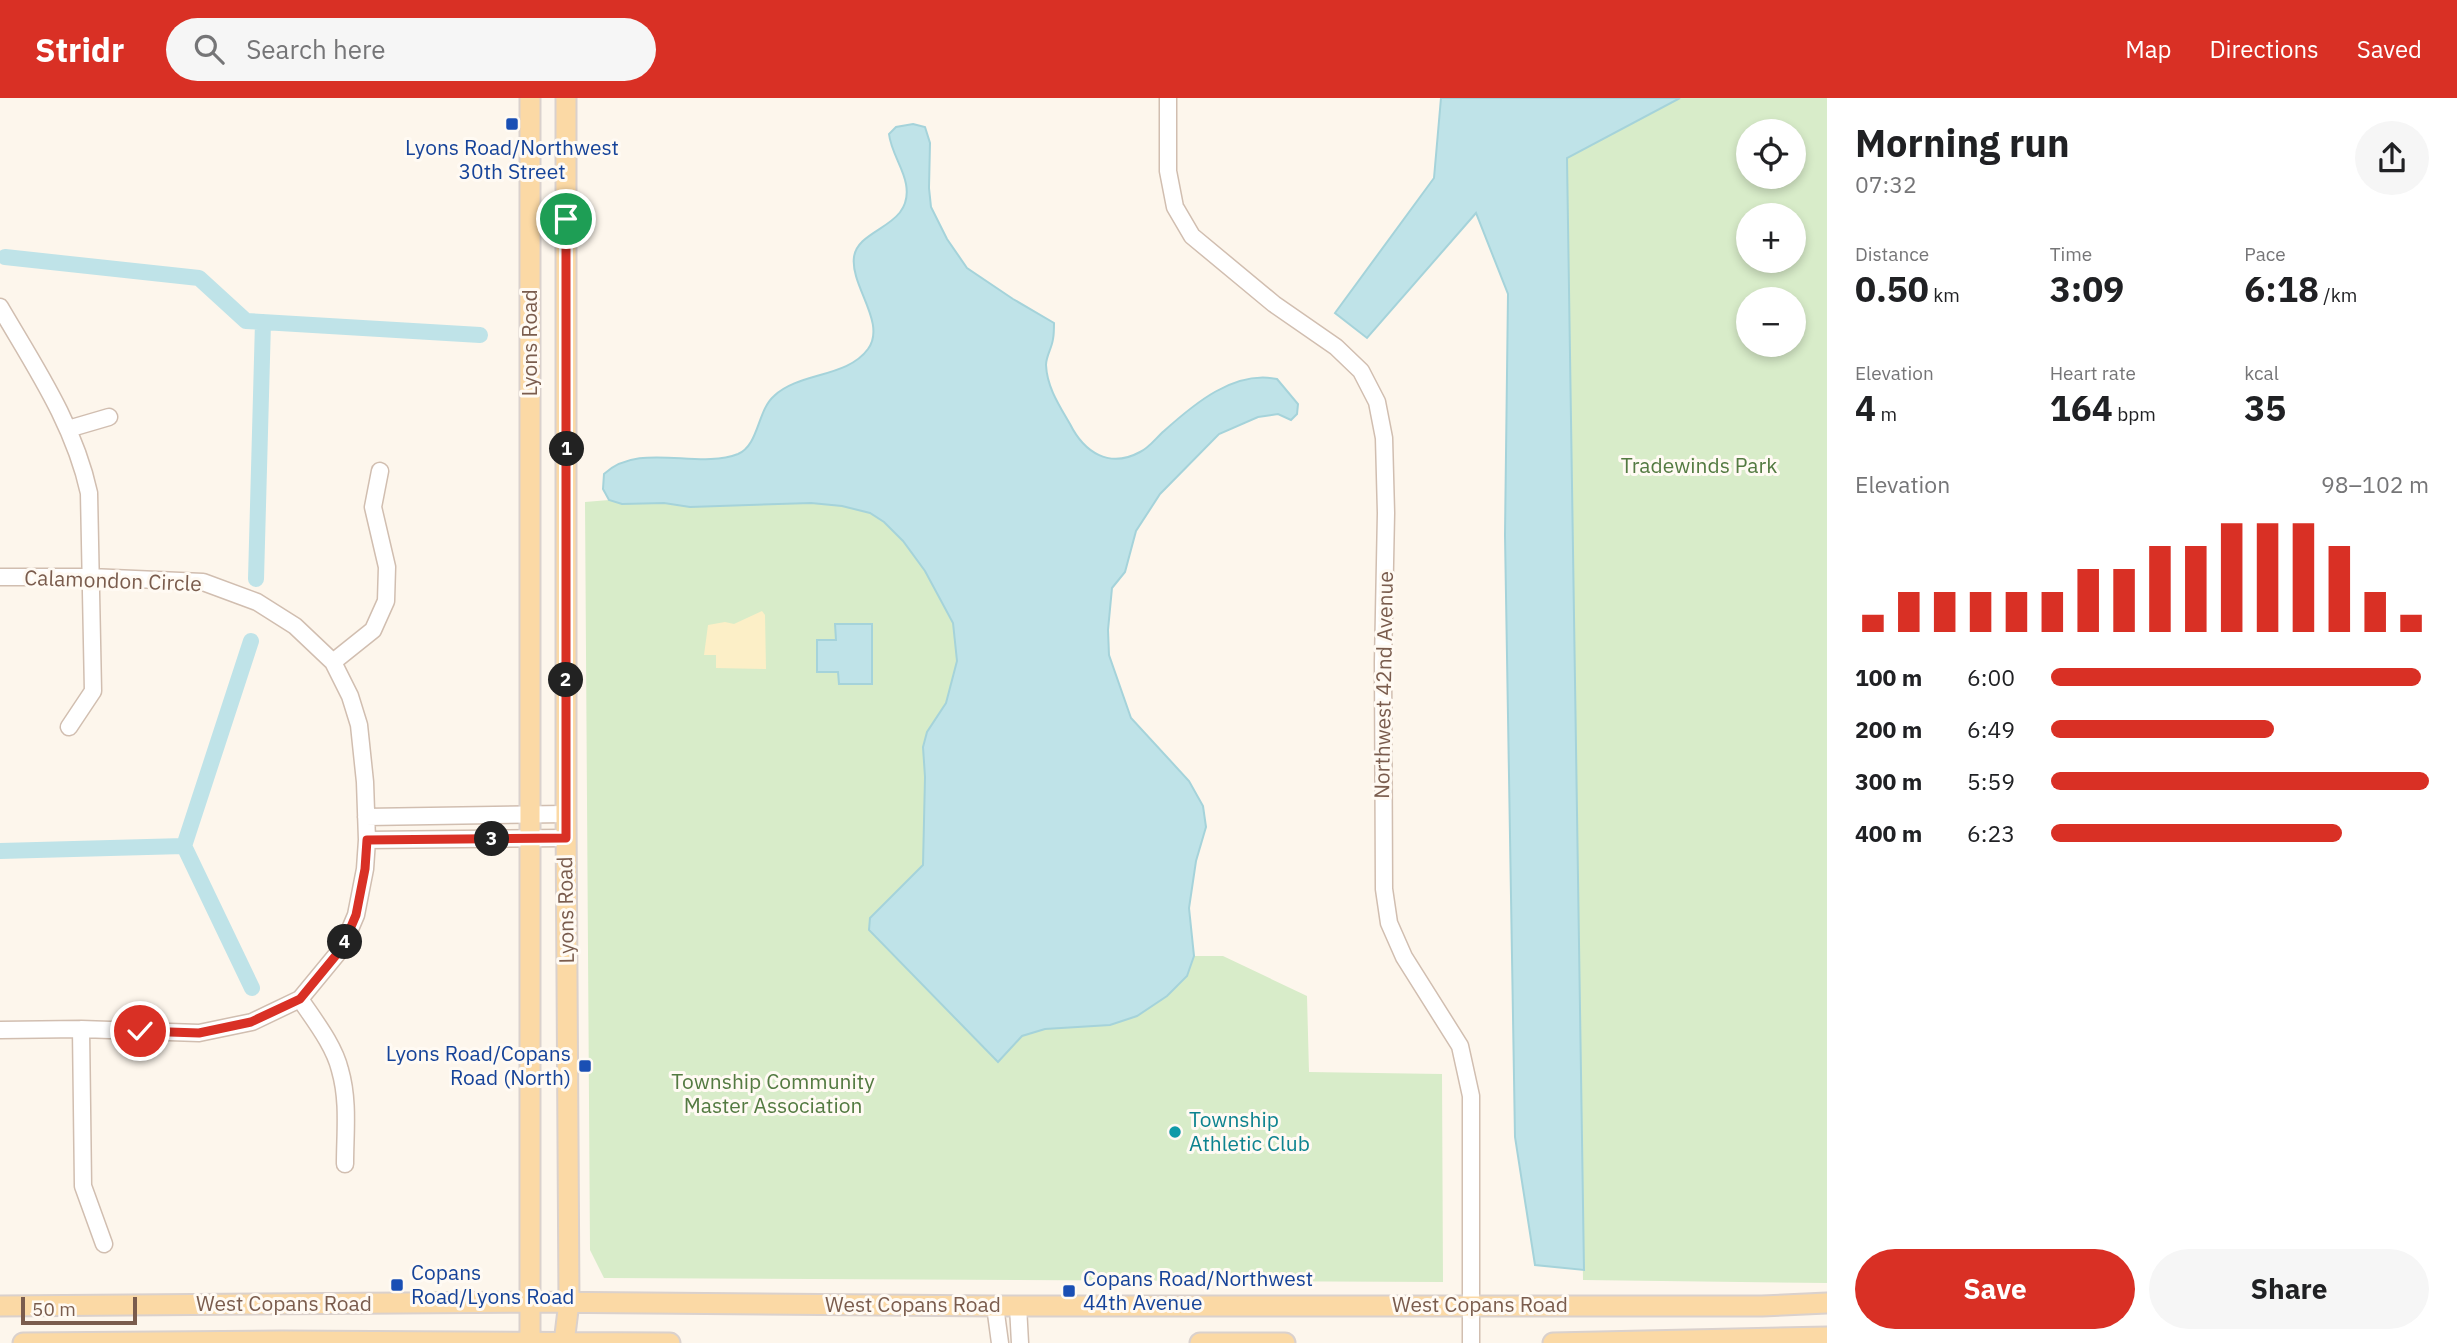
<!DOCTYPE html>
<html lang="en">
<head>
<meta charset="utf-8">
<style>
	:root { --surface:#fff; --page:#f6f6f6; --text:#202124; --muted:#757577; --accent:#d93025 }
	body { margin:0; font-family:"IBM Plex Sans",sans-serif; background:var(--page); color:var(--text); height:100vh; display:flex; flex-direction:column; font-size:26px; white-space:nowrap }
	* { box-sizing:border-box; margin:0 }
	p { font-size:23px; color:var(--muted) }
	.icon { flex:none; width:38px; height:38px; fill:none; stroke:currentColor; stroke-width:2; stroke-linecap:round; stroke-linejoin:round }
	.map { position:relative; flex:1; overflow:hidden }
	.panel { display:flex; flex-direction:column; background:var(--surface); width:630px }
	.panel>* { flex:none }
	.buttons { position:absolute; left:1736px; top:21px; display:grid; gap:14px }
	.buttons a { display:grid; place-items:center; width:70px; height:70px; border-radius:50%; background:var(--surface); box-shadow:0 4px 10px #0003; font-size:35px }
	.scale { position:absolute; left:21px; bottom:18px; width:116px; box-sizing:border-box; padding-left:7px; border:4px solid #7a5c4d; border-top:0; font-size:19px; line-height:24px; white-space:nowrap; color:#7a5c4d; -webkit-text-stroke:5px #fffaf3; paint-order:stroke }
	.pin { position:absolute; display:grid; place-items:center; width:60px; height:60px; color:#fff; margin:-30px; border:4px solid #fff; border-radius:50%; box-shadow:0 2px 7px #0007 }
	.km { position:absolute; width:35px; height:35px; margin:-18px; border-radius:50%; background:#222; color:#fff; font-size:19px; line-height:35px; text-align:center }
	.round { display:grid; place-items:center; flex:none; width:74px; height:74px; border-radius:37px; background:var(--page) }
	.overview { display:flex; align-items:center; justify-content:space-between; height:119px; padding:0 28px }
	h1 { font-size:38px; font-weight:700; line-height:52px }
	.stats { display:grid; grid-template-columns:repeat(3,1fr); gap:10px; height:119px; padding:7px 28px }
	.stats div { display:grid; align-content:center }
	.stats b { font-size:35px; font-weight:700 }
	.stats small { font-size:19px; font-weight:400 }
	.stats p { font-size:19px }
	.chart { height:196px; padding:14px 28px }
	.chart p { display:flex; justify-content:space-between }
	.chart svg { width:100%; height:126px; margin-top:7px; stroke:var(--accent); stroke-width:6 }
	.button { display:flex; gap:14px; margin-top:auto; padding:14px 28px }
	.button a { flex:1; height:80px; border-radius:42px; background:var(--accent); color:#fff; font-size:28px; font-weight:700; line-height:80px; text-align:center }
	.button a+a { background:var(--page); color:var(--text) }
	ul { padding:0 28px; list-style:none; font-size:23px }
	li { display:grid; grid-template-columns:112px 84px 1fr; align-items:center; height:52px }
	li i { height:18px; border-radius:9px; background:var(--accent) }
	header { display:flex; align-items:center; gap:42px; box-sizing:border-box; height:98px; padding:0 35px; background:var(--accent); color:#fff }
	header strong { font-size:33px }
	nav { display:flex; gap:38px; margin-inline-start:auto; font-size:24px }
	.search { width:490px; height:63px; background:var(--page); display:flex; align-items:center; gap:18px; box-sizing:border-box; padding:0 24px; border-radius:38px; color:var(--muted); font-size:26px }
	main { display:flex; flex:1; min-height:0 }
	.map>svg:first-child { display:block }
	.green { fill:#d8ecc9; fill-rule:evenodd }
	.sand { fill:#fcefc7 }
	.water { fill:#bfe3e8; stroke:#a5d3da; stroke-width:2 }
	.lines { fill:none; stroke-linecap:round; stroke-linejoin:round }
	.canal { stroke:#bfe3e8; stroke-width:16 }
	.minor-casing { stroke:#d1beb0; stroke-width:19 }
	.major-casing { stroke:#dad1cd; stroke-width:23 }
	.minor { stroke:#fff; stroke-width:16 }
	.major { stroke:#fbd9a5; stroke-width:19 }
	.route-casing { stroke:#fff; stroke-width:14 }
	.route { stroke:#d93025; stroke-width:9 }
	.transit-dot { fill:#1a4fb4; stroke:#fffaf3; stroke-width:2.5 }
	.culture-dot { fill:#0f9aa8; stroke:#fffaf3; stroke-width:2.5 }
	.labels { text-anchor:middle; stroke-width:6; stroke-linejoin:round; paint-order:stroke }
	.transit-label { font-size:21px; fill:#164399; stroke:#fffaf3; text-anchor:start }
	.street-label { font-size:21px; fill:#7a5c4d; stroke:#fffaf3 }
	.park-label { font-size:21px; fill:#537a41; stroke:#fffaf3 }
	.culture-label { font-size:21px; fill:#0d838f; stroke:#fffaf3; text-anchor:start }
</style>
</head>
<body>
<header>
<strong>Stridr</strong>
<div class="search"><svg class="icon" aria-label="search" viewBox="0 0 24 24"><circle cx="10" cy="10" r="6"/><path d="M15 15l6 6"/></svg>Search here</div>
<nav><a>Map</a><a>Directions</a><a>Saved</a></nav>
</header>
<main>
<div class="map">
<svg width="1827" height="1245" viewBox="0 0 1827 1245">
	<rect width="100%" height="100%" fill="#fdf6ec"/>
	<!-- green -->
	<path class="green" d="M1674,0H1827V1185L1583,1182L1567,60ZM1748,33H1794V79H1748ZM1748,117H1794V163H1748ZM1748,201H1794V247H1748Z
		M609,402L622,406L664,405L690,409L811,405L842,408L870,415L884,424L903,443L925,473L953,525L957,563L946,605L927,634L923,649L925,679L923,767L870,820L998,963L1022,938L1045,931L1110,927L1167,898L1187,878L1194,858H1223L1307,898L1309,974L1442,976L1443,1184L604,1180L590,1152L585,404Z"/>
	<!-- sand -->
	<path class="sand" d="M762,513L765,517L766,571L716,570V557H704L708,527L725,524L734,526Z"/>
	<!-- water -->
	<path class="water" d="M1441,0H1680L1567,60L1584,1172L1535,1167L1515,1039L1505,437L1508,196L1476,115L1367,240L1335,215L1434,80Z
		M913,26L925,29L930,45L929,90L931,109L947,141L967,170L1013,201L1054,225C1054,230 1054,236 1053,241C1052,250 1046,258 1046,267C1047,289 1059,307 1070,326C1084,354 1109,371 1140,354C1149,350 1156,340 1164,333C1194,306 1234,272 1277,281L1298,306L1297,316L1291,322L1278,316L1258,319L1219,336L1160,396L1136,433L1125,474L1112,490L1108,532L1109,557L1131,620L1189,683L1203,708L1206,729L1196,763L1189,810L1194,858L1187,878L1167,898L1137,918L1110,927L1045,931L1022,938L998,964L869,832L870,820L923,767L925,679L923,649L927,634L946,605L957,563L953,525L925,473L903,443L884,424L870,415L842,408L811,405L690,409L664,405L622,406L609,402L603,391L604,376C639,343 698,372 738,356C759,347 757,313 774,298C799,274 847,280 868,251C887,225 850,188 854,159C858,129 914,130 906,86C903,69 891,54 889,36L896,29Z
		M835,526H872V586H839L838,574H817V542H836Z"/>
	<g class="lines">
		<!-- canal -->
		<path class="canal" d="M5,159L199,180L246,223L480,237
			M256,481L263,224
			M184,748L251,543
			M0,753L184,748L252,890"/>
		<!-- minor casing -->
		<g class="minor-casing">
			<path id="minor" d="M1168,0V73L1175,109L1192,138L1274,206L1336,249L1361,273L1377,304L1384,340L1386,415L1383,564L1384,791L1389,825L1404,859L1460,948L1471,998V1245
				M0,209C35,269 74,326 89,395L93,593L69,629
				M68,331L109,319
				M0,479H90L203,484L257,504L295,528L333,564L350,598L359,627L365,684L367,742L365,771L356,817L342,850L300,901L252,924L199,935L81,931L0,932
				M333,564L373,532L386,503L387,469L373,409L380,373
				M366,719L566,716
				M367,742L566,740
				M300,901C314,922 334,947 340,972C349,1003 345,1035 345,1066
				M81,931L83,1088L104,1146
				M995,1208L1000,1245
				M1018,1208L1020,1245"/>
		</g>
		<!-- major casing -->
		<g class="major-casing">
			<path id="major" d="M0,1208L529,1204L995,1208H1762L1827,1205
				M23,1245L282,1243L670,1245
				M530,1245V0
				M564,1245L569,1204L566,716V0
				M1200,1245H1285
				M1553,1245L1827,1239"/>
		</g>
		<!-- minor -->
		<use href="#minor" class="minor"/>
		<!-- major -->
		<use href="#major" class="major"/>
	</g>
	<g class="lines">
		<!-- route casing -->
		<g class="route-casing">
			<path id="route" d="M140,933L199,935L251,924L300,901L342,850L356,817L365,771L367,742L566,740V121"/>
		</g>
		<!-- route -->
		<use href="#route" class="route"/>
	</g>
	<!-- markers -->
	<g class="transit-dot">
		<rect x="505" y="19" width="14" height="14" rx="3.5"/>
		<rect x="578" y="961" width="14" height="14" rx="3.5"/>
		<rect x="390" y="1180" width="14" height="14" rx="3.5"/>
		<rect x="1062" y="1186" width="14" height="14" rx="3.5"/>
	</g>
	<circle class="culture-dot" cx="1175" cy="1034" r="7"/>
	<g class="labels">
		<!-- transit labels -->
		<g class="transit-label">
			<text x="512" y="57" text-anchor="middle">Lyons Road/Northwest<tspan x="512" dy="24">30th Street</tspan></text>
			<text x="571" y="963" text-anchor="end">Lyons Road/Copans<tspan x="571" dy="24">Road (North)</tspan></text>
			<text x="411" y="1182">Copans<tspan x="411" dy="24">Road/Lyons Road</tspan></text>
			<text x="1083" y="1188">Copans Road/Northwest<tspan x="1083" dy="24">44th Avenue</tspan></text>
		</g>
		<!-- street labels -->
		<g class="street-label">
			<text transform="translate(530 245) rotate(-90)" y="7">Lyons Road</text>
			<text transform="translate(113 483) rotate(2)" y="7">Calamondon Circle</text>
			<text transform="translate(1384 587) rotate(-89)" y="7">Northwest 42nd Avenue</text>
			<text transform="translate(566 812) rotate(-91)" y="7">Lyons Road</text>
			<text x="284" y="1213">West Copans Road</text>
			<text x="913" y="1214">West Copans Road</text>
			<text x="1480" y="1214">West Copans Road</text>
		</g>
		<!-- park labels -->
		<g class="park-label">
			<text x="1699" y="375">Tradewinds Park</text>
			<text x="773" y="991">Township Community<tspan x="773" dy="24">Master Association</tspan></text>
		</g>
		<!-- culture labels -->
		<g class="culture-label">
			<text x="1189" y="1029">Township<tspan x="1189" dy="24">Athletic Club</tspan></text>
		</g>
	</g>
</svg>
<div class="buttons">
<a><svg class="icon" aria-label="locate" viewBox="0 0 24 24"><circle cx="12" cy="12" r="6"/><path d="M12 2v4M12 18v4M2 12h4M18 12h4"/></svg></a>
<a>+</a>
<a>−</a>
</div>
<div class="scale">50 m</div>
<div class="pin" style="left:566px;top:121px;background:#1e9e55"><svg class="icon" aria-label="arrive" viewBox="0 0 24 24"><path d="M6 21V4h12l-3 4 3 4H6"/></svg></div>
<div class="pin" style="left:140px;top:933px;background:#d93025"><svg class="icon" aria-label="check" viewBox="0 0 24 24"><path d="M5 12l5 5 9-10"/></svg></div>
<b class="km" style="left:567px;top:351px">1</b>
<b class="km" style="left:566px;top:582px">2</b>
<b class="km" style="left:492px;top:741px">3</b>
<b class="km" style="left:345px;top:844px">4</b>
</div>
<section class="panel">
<div class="overview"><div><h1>Morning run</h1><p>07:32</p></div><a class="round"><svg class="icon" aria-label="share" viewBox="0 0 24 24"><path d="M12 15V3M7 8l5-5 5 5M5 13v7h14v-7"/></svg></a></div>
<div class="stats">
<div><p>Distance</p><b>0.50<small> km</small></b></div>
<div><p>Time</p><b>3:09</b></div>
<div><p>Pace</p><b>6:18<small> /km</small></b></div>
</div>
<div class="stats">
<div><p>Elevation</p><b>4<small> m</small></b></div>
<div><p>Heart rate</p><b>164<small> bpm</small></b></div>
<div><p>kcal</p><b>35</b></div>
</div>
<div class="chart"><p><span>Elevation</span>98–102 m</p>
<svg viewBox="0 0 160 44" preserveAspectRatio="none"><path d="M5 44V38M15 44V30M25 44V30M35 44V30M45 44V30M55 44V30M65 44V22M75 44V22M85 44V14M95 44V14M105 44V6M115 44V6M125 44V6M135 44V14M145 44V30M155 44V38"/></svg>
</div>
<ul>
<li><b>100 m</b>6:00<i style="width:98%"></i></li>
<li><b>200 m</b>6:49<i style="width:59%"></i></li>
<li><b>300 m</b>5:59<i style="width:100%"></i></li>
<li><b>400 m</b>6:23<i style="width:77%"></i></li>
</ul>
<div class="button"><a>Save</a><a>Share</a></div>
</section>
</main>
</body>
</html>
